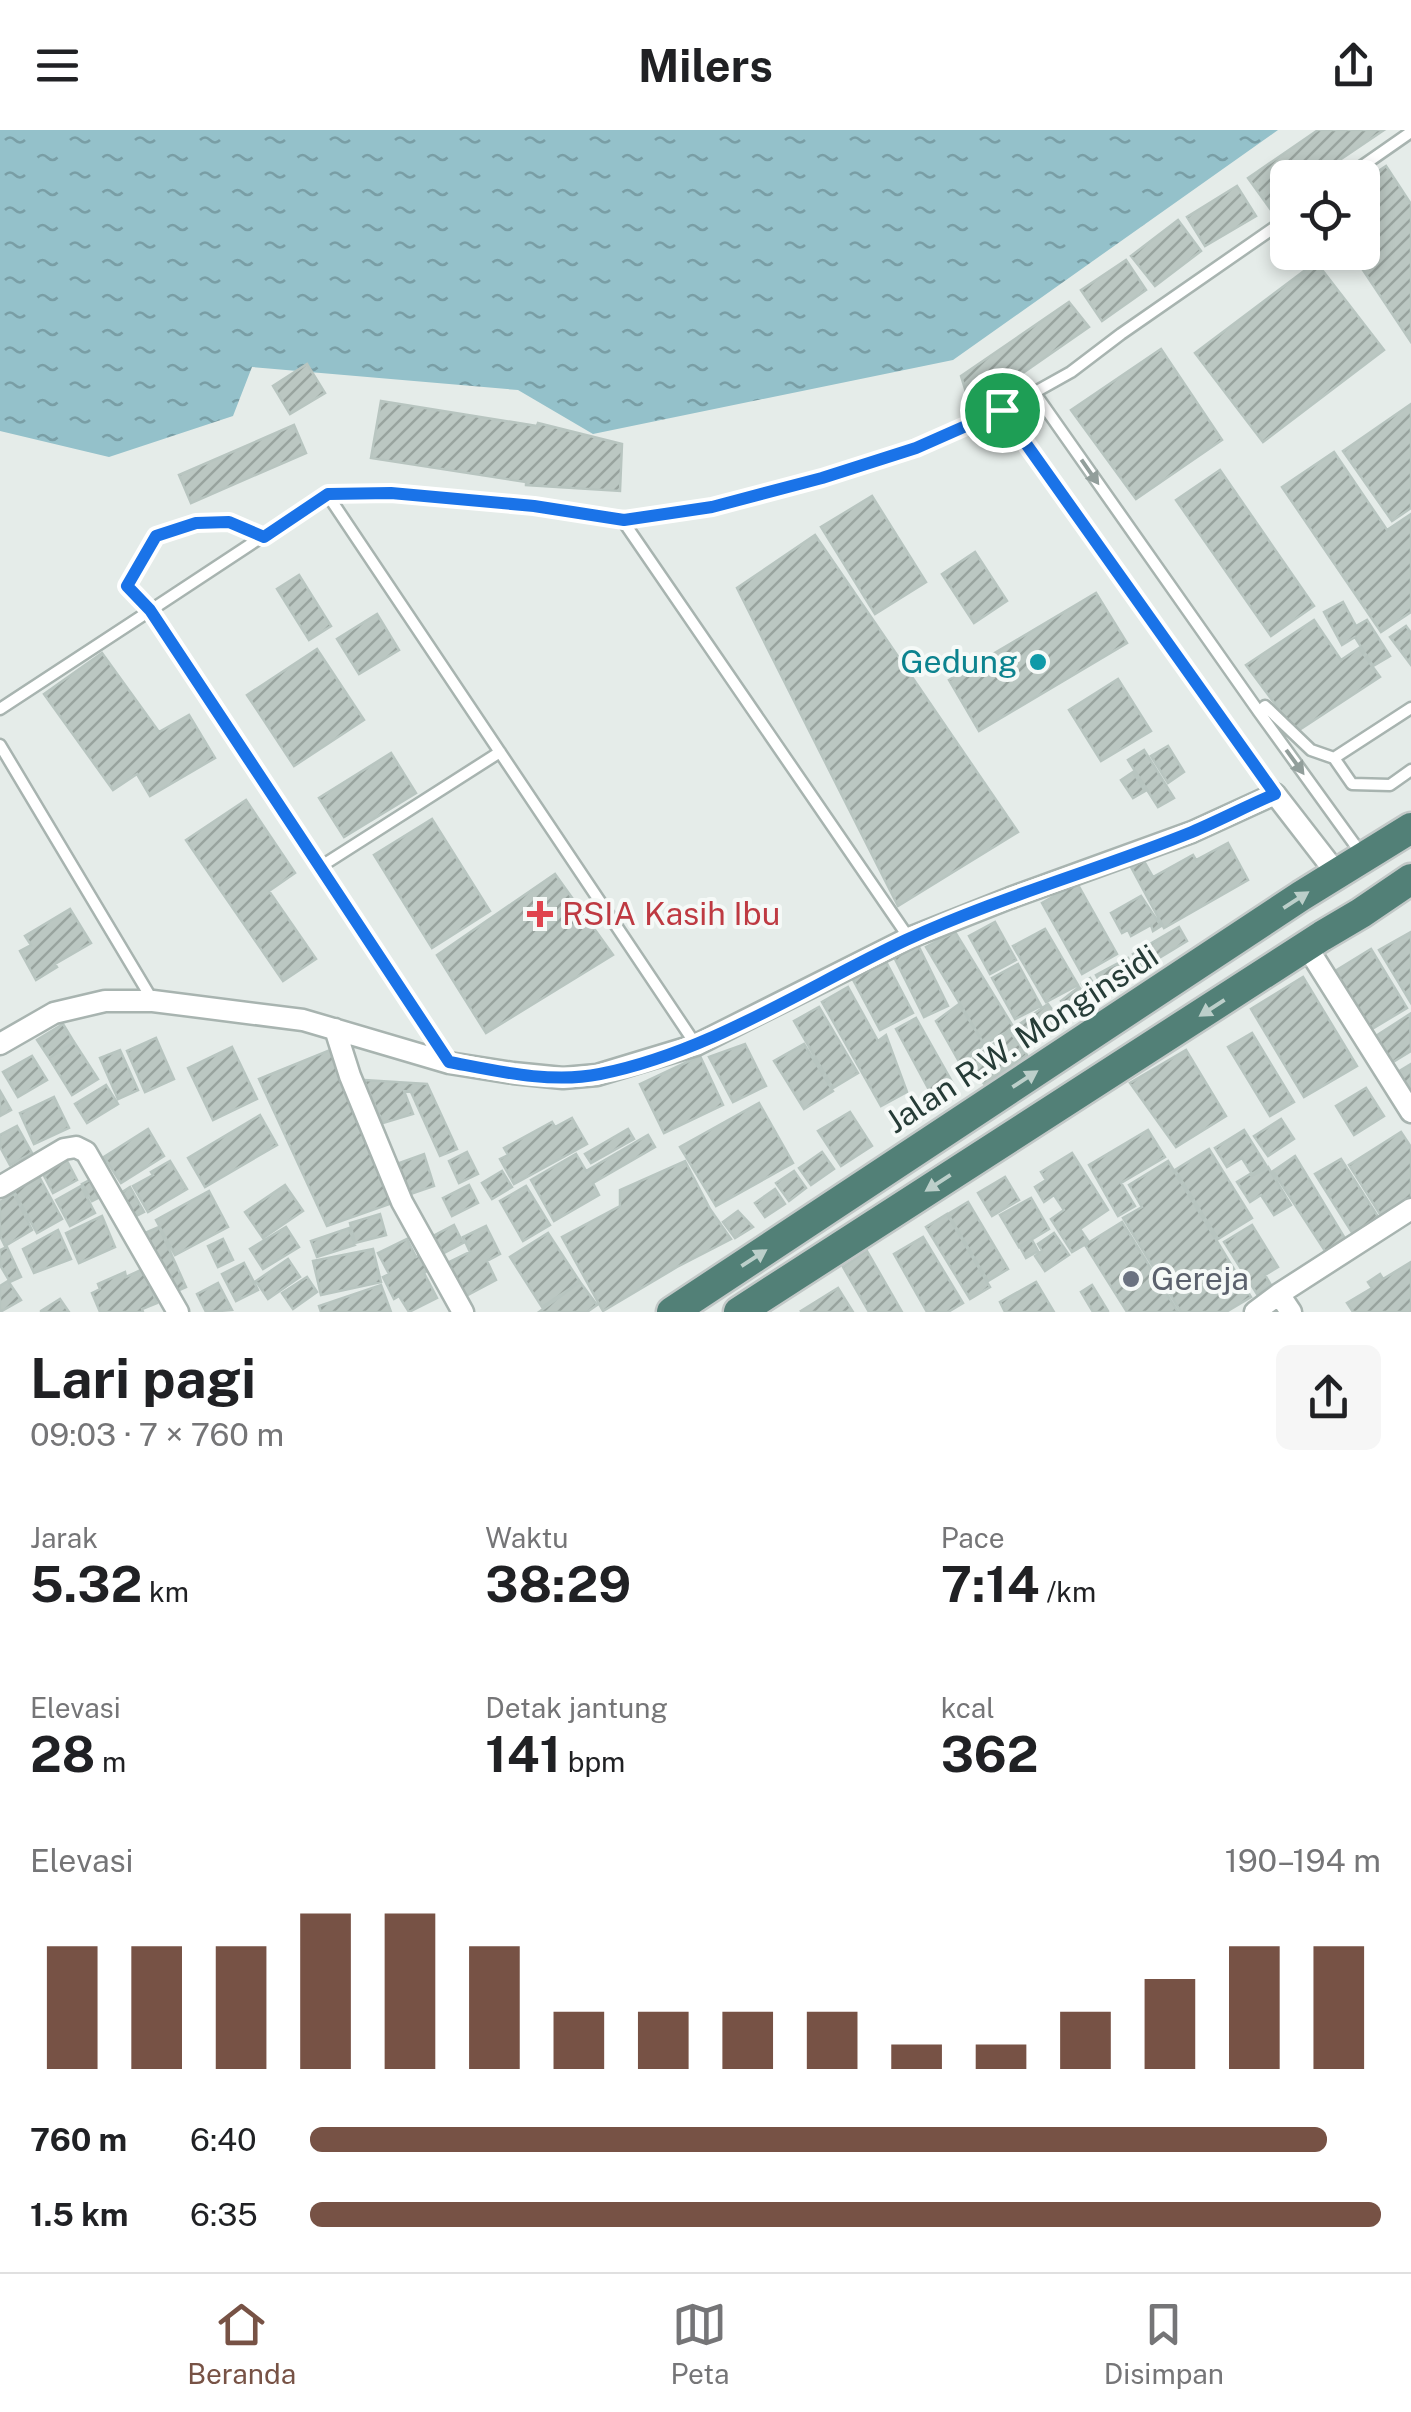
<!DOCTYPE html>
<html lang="id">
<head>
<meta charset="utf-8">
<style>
	:root { --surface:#fff; --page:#f6f6f6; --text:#202124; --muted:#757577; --line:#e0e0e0; --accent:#775245 }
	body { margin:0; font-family:"Public Sans",sans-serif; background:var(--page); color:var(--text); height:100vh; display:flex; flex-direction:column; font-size:38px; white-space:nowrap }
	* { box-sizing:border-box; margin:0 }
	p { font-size:32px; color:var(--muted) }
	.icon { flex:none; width:55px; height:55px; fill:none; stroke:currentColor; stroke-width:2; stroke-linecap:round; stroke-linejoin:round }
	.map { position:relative; height:1182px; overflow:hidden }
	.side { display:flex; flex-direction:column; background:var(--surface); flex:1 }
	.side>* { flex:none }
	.tools { position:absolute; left:1270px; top:30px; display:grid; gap:20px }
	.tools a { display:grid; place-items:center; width:110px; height:110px; border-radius:15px; background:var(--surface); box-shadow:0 5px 15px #0003; font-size:50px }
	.pin { position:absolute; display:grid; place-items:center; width:85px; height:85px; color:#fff; margin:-42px; border:5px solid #fff; border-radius:50%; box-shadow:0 2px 10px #0007 }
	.round { display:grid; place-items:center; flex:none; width:105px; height:105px; border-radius:15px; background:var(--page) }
	.headline { display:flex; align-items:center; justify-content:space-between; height:170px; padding:0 30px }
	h1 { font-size:55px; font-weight:700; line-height:75px }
	.figures { display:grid; grid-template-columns:repeat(3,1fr); gap:15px; height:170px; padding:10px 30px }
	.figures div { display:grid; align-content:center }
	.figures b { font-size:50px; font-weight:700 }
	.figures small { font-size:28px; font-weight:400 }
	.figures p { font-size:28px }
	.chart { height:280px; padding:20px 30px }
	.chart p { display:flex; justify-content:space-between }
	.chart svg { width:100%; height:180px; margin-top:10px; stroke:var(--accent); stroke-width:6 }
	ul { padding:0 30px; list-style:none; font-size:32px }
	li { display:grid; grid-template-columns:160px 120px 1fr; align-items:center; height:75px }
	li i { height:25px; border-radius:12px; background:var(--accent) }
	header { display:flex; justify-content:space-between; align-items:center; height:130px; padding:0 30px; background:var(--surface); font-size:45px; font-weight:700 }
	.menu { display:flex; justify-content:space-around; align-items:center; height:140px; border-top:2px solid var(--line); background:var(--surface); font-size:28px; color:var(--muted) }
	.menu a { display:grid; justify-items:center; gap:5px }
	.menu .active { color:var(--accent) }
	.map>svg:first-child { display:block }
	.water { fill:url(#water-ripples) }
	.building { fill:url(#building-hatch); stroke:#b8c5c0; stroke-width:2.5 }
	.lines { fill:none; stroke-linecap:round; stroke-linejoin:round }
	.service-casing { stroke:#a8b4b0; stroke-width:15 }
	.minor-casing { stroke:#a8b4b0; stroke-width:25 }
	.trunk-casing { stroke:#c2c8c7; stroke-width:35 }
	.service { stroke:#fff; stroke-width:10 }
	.minor { stroke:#fff; stroke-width:20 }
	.trunk { stroke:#528077; stroke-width:30 }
	.oneway { fill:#929e9b }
	.oneway2 { fill:#bccfca }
	.route-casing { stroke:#fff; stroke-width:20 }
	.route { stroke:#1a73e8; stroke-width:12 }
	.culture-dot { fill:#0f9aa8; stroke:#f5f9f7; stroke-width:4 }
	.health-dot { fill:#e0444e; stroke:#f5f9f7; stroke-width:4 }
	.worship-dot { fill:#6b7280; stroke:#f5f9f7; stroke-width:4 }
	.labels { text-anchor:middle; stroke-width:8; stroke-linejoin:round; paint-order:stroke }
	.culture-label { font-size:32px; fill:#0d838f; stroke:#f5f9f7; text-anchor:end }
	.health-label { font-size:32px; fill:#be3a42; stroke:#f5f9f7; text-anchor:start }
	.street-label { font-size:32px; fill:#263c37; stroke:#f5f9f7 }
	.worship-label { font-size:32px; fill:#5b616d; stroke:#f5f9f7; text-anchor:start }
</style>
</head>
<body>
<header><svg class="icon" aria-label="menu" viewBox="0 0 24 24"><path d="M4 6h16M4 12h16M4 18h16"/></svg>Milers<svg class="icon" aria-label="share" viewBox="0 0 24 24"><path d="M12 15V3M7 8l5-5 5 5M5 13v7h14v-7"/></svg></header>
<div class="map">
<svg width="1411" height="1182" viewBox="0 0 1411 1182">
	<defs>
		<pattern id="water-ripples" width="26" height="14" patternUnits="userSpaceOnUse" patternTransform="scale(2.5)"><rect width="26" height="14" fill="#94c1ca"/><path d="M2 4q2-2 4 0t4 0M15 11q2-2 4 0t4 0" fill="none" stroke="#799ea5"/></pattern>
		<pattern id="building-hatch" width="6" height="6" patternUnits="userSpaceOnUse" patternTransform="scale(2.5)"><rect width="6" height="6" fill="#bbc7c2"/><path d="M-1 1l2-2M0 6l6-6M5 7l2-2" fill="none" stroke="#98a39e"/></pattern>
	</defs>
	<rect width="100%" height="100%" fill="#e5ece9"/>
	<!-- water -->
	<path class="water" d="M0,0H1278L953,230L593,304L518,260L252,237L233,286L109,327L0,301Z"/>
	<!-- building -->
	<path class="building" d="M1318,0H1384L1313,48H1288V68L1271,80L1248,48Z
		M1386,36L1411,74V212L1351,122H1362V52Z
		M1237,56L1256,86L1205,116L1187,87Z
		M1178,90L1201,121L1155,156L1131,126Z
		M1126,130L1146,160L1102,191L1081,160Z
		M1316,132L1384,220L1263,312L1195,223Z
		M1069,172L1089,197L978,274L966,262L961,246Z
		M1161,219L1222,310L1136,369L1071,280Z
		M307,234L325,263L290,284L273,256Z
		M381,271L537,296L538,293L622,314L620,361L526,355V352L371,328Z
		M1411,274V378L1392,391L1343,321Z
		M294,295L306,323L191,373L179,345Z
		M1334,322L1387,400L1411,384V482L1381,502L1282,357Z
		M1220,340L1314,476L1271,506L1176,370Z
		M872,366L926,452L875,484L821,397Z
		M815,405L1018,702L898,776L737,458Z
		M975,422L1007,471L974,493L942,444Z
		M299,445L331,496L309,510L277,459Z
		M1096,463L1127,513L979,601L949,550Z
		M1343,472L1356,496L1367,490L1390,526L1373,536L1355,507L1342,515L1324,482Z
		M377,484L399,520L359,544L337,509Z
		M1314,490L1341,530L1359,518L1380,547L1296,602L1246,535Z
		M1406,496L1411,503V535L1390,507Z
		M317,519L364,590L294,636L247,565Z
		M102,523L159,602L189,585L215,628L150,666L137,644L113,660L44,564Z
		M1118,549L1151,601L1101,631L1069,580Z
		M1168,616L1184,642L1168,653L1151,626Z
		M1144,620L1174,668L1158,677L1128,630Z
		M391,623L416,663L344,707L319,668Z
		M1133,642L1145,661L1133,668L1121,650Z
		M246,670L295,743L269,761L316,829L283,851L186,710Z
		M432,689L490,781L432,818L374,725Z
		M1228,713L1248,750L1164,798L1131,737L1144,731L1153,747L1193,725L1196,730Z
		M555,744L613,825L486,903L437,825Z
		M1077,753L1117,824L1082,844L1042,773Z
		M1141,766L1161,796L1153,801L1151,795L1131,806L1128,800L1122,803L1111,783Z
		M70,779L91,813L55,834L57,837L36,850L20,821L31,815L25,806Z
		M995,792L1016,830L990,844L969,806Z
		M1179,797L1187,811L1141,839L1133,824Z
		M1045,799L1078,855L1046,872L1013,816Z
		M955,802L1014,898L984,914L926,817Z
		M1411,802V873L1379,820Z
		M916,811L948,876L924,887L892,823Z
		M1371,819L1407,878L1367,902L1332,843Z
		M883,826L913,883L880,900L850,844Z
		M1128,828L1139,847L1107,865L1096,845Z
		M1018,834L1041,876L1015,889L992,848Z
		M1303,847L1357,936L1304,967L1251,879Z
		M1090,848L1102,867L1093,872L1082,854Z
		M848,857L878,911L886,905L907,962L881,976L822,872Z
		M1079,857L1092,873L1072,887L1061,871Z
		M959,874L984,914L961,935L936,891Z
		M1048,874L1063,895L1029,919L1014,898Z
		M819,877L858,943L833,958L794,891Z
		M1410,884L1411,921L1388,935L1371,909Z
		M916,888L955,957L934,969L896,899Z
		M63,894L74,912L49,928L37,910Z
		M1010,902L1027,925L985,955L968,932Z
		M1252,903L1294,972L1270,986L1228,917Z
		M156,908L174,949L145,962L127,921Z
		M74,912L98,949L72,965L49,928Z
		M745,914L766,956L733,972L709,927Z
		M804,914L833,961L804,979L774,931Z
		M232,917L257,969L213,990L188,938Z
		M120,920L138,960L118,969L100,928Z
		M330,920L398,1071L327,1096L259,949Z
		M1186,920L1226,986L1176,1017L1130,953Z
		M32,926L47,950L18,967L3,942Z
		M700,926L723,975L664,1003L640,954Z
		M1411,934V974L1393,945Z
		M364,950L427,954L457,1019L440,1026L411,962L404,961L413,984L383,993Z
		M106,955L118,974L87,993L75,974Z
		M1366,958L1384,986L1354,1005L1336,976Z
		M0,961L11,980L0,986Z
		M54,967L69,998L34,1014L20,983Z
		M759,973L793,1033L716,1076L680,1017Z
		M850,982L872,1016L841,1036L818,1001Z
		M260,985L277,1015L205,1057L188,1028Z
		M572,988L587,1014L514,1054L500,1029L508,1025L504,1018L552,992L555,997Z
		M1281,989L1294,1009L1268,1026L1254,1006Z
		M17,996L32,1023L10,1035L0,1017V1005Z
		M148,999L164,1026L121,1053L104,1027Z
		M628,999L634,1009L591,1033L585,1024Z
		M1148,1000L1165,1027L1121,1053L1135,1076L1118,1086L1089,1035Z
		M1244,1000L1266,1035L1252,1044L1242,1028L1227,1037L1215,1018Z
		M1401,1002L1411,1017V1076L1385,1092L1349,1035Z
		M648,1005L655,1017L593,1053L599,1065L554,1091L531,1050L576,1024L586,1041Z
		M1209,1019L1252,1088L1218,1109L1175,1040Z
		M467,1022L478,1044L459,1053L449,1031Z
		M822,1022L834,1039L811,1055L799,1038Z
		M1072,1023L1108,1080L1080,1099L1089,1112L1072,1122L1051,1089L1064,1080L1054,1065L1044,1072L1035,1057L1046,1050L1041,1042Z
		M424,1024L434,1056L402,1067L391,1036Z
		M1295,1026L1349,1115L1329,1127L1273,1041Z
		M65,1027L77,1050L53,1063L41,1040Z
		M1341,1029L1384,1096L1358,1112L1315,1044Z
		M170,1031L187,1059L148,1082L133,1056L153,1045L151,1042Z
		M685,1031L710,1079L731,1109L677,1137L603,1181L562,1107L620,1076V1060Z
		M1168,1031L1251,1167L1226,1182H1181L1123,1088L1142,1077L1129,1055Z
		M1268,1037L1291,1075L1274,1085L1261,1065L1250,1072L1237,1052L1250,1044L1252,1046Z
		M35,1039L62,1089L37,1103L9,1052Z
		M502,1041L512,1057L492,1069L482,1053Z
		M794,1041L806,1058L789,1071L776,1053Z
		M1005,1047L1019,1070L992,1086L978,1063Z
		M92,1049L102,1066L92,1071L82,1054Z
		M285,1055L303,1081L263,1108L245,1082Z
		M469,1055L478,1073L452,1086L443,1068Z
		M81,1056L95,1083L70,1096L56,1070Z
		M526,1056L550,1095L523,1111L500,1071Z
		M130,1057L144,1082L134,1087L121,1063Z
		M775,1059L785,1074L765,1087L755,1073Z
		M209,1061L228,1097L175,1125L156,1090Z
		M14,1064L32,1100L5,1116L0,1106V1072Z
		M1031,1068L1049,1099L1019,1117L1000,1085Z
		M968,1072L1008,1139L988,1151L948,1084Z
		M738,1081L753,1097L735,1108L723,1092Z
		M380,1084L386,1105L355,1113L350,1093Z
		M947,1084L990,1157L970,1169L926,1097Z
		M102,1086L115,1117L79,1133L66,1103Z
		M1122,1092L1178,1182H1127L1085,1115Z
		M454,1095L463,1113L442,1124L433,1106Z
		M1252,1095L1278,1137L1265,1145L1271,1155L1257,1164L1224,1112Z
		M486,1096L500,1124L487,1131L496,1150L462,1168L445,1134L470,1122L463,1107Z
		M159,1097L186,1157L170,1164L143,1104Z
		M286,1097L299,1117L263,1139L250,1119Z
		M349,1098L355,1115L317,1127L311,1111Z
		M58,1100L71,1129L34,1143L23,1119Z
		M548,1103L580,1152L542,1177L510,1127Z
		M1054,1103L1069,1125L1045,1141L1035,1126L1042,1121L1038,1114Z
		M923,1107L963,1173L948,1182H927L894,1124Z
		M223,1109L233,1130L218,1137L208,1116Z
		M407,1109L416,1127L422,1124L430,1139L424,1143L437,1168L409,1182L399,1166L394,1169L383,1147L389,1144L378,1123Z
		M1032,1110L1038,1121L1026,1128L1020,1117Z
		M7,1117L21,1147L10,1152L0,1135V1120Z
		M373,1119L381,1152L321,1165L313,1131Z
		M867,1121L902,1182H869L843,1137Z
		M288,1129L300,1147L268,1169L256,1151Z
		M1411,1132V1182H1353L1347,1173L1372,1158L1368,1152L1380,1144L1383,1149Z
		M244,1133L258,1160L236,1171L222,1144Z
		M143,1139L157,1173L142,1179L143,1182H100L92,1163L100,1159L98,1154L125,1142L126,1147Z
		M307,1147L317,1162L293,1179L282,1163Z
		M8,1151L21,1170L0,1182V1156Z
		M580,1152L597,1175L587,1182H539Z
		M1036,1152L1054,1182H1005L1000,1172Z
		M218,1153L232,1180L206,1182L197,1164Z
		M381,1155L391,1182H321L319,1176Z
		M1092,1155L1108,1181L1107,1182H1093L1081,1162Z
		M838,1158L853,1182H802L801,1181Z
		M60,1169L69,1182H41V1181Z"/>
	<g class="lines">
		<!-- service casing -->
		<g class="service-casing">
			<path id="service" d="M1345,48L1411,2
				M1034,262L1259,582L1363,726
				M1003,280L1275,664
				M327,364L151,480L446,929
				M623,391L909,808
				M0,579L151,480L127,457L156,406L196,393L229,391L263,407
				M1259,582L1265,576L1311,620L1334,628L1411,578
				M0,615L153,871
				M1334,628L1352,654L1390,655L1411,640
				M320,737L500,622
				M696,915L327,364L391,363L534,376L623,391L712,377L822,349L916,317L1003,280L1071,242L1121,204L1288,88"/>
		</g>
		<!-- minor casing -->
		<g class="minor-casing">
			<path id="minor" d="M1307,817L1411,982
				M335,899L350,946L402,1072L463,1182
				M0,914L54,883L105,871H153L303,890L449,933L513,943L563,948L597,945L696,915L909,808L1010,768L1192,702L1275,664L1337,744
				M0,1057L64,1019L76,1017L86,1022L178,1182
				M1279,1164L1291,1182
				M1255,1182L1279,1164L1411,1079"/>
		</g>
		<!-- trunk casing -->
		<g class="trunk-casing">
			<path id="trunk" d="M672,1182L1301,766L1411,698
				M739,1182L1322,806L1361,783L1411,749"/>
		</g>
		<!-- service -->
		<use href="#service" class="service"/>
		<!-- minor -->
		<use href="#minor" class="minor"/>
		<!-- trunk -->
		<use href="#trunk" class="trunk"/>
	</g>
	<!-- one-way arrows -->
	<defs><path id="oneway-solid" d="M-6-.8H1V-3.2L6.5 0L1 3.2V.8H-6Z" transform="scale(2.5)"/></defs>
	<g class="oneway">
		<use href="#oneway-solid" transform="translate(1090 342) rotate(55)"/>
		<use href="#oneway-solid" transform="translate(1295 632) rotate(54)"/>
	</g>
	<g class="oneway2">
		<use href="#oneway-solid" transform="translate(1296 770) rotate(-33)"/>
		<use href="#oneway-solid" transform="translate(1212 878) rotate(147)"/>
		<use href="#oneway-solid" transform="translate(1025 949) rotate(-33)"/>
		<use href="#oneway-solid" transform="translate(938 1053) rotate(147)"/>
		<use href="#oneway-solid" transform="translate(754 1128) rotate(-33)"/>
	</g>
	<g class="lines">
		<!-- route casing -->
		<g class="route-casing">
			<path id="route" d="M1002,280L1275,664C1247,676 1220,690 1192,702C1098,740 999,767 906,810C806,857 710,922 600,944C551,954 497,941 449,932L150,480L127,456L156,406L196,393L229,392L264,407L328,364L391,363L534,376L624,390L712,377L822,348L916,318Z"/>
		</g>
		<!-- route -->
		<use href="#route" class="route"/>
	</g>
	<!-- markers -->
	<circle class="culture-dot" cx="1038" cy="532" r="10"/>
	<path class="health-dot" d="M535 769h10v10h10v10h-10v10h-10v-10h-10v-10h10z"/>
	<circle class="worship-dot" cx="1131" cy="1149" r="10"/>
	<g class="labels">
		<!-- culture labels -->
		<g class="culture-label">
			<text x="1018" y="543">Gedung</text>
		</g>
		<!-- health labels -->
		<g class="health-label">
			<text x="562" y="795">RSIA Kasih Ibu</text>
		</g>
		<!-- street labels -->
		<g class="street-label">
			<text transform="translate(1022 909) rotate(-33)" y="11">Jalan R.W. Monginsidi</text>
		</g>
		<!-- worship labels -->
		<g class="worship-label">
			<text x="1151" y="1160">Gereja</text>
		</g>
	</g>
</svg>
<div class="tools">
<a><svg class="icon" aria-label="locate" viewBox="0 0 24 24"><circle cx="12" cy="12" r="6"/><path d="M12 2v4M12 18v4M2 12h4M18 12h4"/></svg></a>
</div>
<div class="pin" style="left:1002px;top:280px;background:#1e9e55"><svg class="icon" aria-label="arrive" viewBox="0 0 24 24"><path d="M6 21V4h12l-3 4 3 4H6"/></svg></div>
</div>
<section class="side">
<div class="headline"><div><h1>Lari pagi</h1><p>09:03 · 7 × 760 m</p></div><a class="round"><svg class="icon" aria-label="share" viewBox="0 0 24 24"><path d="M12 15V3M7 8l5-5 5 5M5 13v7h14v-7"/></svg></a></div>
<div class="figures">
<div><p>Jarak</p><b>5.32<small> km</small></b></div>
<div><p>Waktu</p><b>38:29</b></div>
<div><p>Pace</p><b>7:14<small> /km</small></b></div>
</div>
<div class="figures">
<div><p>Elevasi</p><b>28<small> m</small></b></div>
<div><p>Detak jantung</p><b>141<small> bpm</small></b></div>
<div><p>kcal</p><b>362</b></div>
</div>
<div class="chart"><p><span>Elevasi</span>190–194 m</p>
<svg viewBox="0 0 160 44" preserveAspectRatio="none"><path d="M5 44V14M15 44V14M25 44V14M35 44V6M45 44V6M55 44V14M65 44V30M75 44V30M85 44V30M95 44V30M105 44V38M115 44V38M125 44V30M135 44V22M145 44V14M155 44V14"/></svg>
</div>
<ul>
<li><b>760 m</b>6:40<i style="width:95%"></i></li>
<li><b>1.5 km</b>6:35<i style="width:100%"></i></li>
</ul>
</section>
<nav class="menu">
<a class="active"><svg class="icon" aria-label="home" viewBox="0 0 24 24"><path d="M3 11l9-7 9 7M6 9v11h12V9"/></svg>Beranda</a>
<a><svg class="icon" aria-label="map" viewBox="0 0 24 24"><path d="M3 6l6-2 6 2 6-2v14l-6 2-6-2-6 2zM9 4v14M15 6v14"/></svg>Peta</a>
<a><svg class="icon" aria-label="saved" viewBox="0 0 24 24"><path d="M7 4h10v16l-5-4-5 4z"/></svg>Disimpan</a>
</nav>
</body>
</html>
